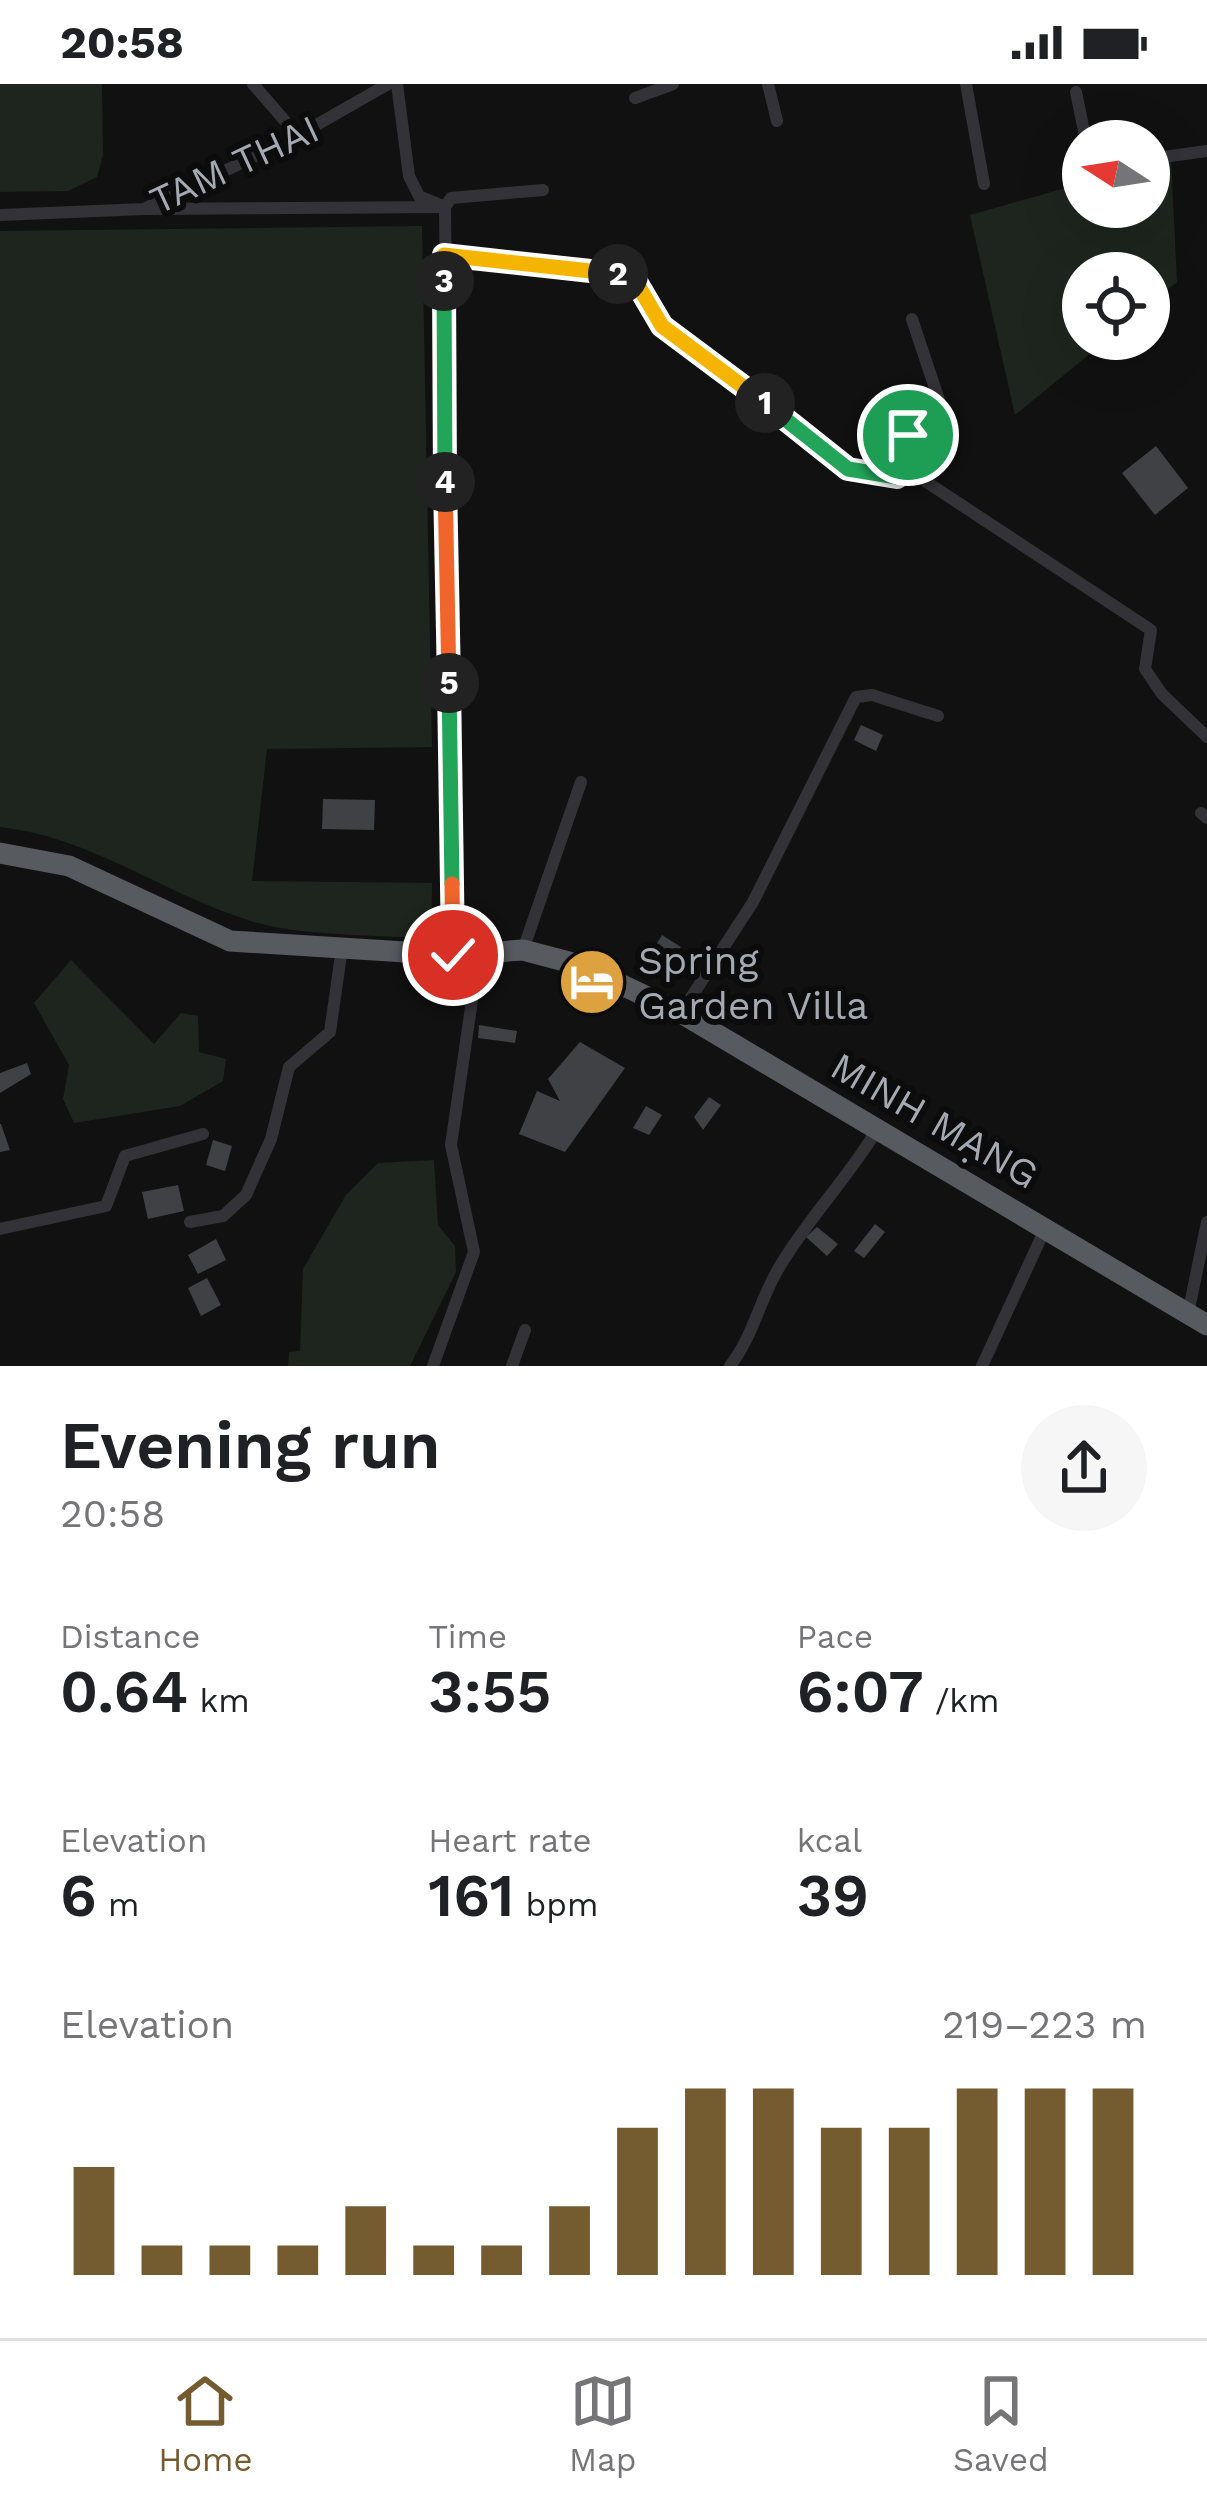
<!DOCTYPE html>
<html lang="en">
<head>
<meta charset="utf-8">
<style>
	:root { --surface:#fff; --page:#f6f6f6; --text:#202124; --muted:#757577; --line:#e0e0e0; --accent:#755b30 }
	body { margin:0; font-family:"Work Sans",sans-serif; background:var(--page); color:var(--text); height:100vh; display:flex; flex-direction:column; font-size:45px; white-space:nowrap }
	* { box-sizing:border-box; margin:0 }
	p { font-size:39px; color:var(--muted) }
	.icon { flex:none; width:66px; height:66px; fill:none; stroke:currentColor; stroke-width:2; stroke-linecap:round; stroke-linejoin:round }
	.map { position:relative; height:1282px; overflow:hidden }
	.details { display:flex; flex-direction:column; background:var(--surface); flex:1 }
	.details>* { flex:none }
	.needle { width:78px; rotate:282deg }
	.controls { position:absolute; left:1062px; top:36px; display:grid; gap:24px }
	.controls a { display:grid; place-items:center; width:108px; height:108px; border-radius:50%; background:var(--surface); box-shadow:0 12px 48px #0002; font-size:60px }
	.pin { position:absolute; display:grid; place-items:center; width:102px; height:102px; color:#fff; margin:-51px; border:6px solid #fff; border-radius:50%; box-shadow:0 3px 12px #0007 }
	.km { position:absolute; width:60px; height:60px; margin:-30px; border-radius:50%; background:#222; color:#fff; font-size:33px; line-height:60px; text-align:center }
	.round { display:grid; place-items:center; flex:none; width:126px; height:126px; border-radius:63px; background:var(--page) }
	.headline { display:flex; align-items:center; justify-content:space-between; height:204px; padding:0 60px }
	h1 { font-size:66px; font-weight:600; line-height:90px }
	.stats { display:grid; grid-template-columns:repeat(3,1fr); gap:18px; height:204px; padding:12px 60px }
	.stats div { display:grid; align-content:center }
	.stats b { font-size:60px; font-weight:600 }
	.stats small { font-size:33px; font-weight:400 }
	.stats p { font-size:33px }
	.chart { height:336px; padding:24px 60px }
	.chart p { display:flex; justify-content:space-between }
	.chart svg { width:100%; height:216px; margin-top:12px; stroke:var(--accent); stroke-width:6 }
	.status { display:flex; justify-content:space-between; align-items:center; height:84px; padding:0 60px; background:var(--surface); direction:ltr }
	.status svg { height:33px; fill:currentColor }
	.dock { display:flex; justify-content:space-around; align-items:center; height:168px; border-top:3px solid var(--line); background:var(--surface); font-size:33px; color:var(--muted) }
	.dock a { display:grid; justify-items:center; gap:6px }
	.dock .current { color:var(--accent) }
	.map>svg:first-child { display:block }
	.green { fill:#1e251e }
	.building { fill:#404145 }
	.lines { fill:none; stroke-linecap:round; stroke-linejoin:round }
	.minor { stroke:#333337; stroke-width:12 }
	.trunk { stroke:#575a5e; stroke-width:21 }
	.split-1-casing { stroke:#fff; stroke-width:24 }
	.split-2-casing { stroke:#fff; stroke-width:24 }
	.split-3-casing { stroke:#fff; stroke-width:24 }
	.split-4-casing { stroke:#fff; stroke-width:24 }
	.split-5-casing { stroke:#fff; stroke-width:24 }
	.split-6-casing { stroke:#fff; stroke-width:24 }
	.split-7-casing { stroke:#fff; stroke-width:24 }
	.split-1 { stroke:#22a559; stroke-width:15 }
	.split-2 { stroke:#f5b400; stroke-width:15 }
	.split-3 { stroke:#f5b400; stroke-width:15 }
	.split-4 { stroke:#22a559; stroke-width:15 }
	.split-5 { stroke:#f0652b; stroke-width:15 }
	.split-6 { stroke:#22a559; stroke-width:15 }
	.split-7 { stroke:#f0652b; stroke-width:15 }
	.labels { text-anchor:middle; stroke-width:12; stroke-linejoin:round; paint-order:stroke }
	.street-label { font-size:39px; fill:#a4a9b2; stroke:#0c0c0d }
	.poi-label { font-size:39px; fill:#a4a9b2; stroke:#0c0c0d; text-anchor:start }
</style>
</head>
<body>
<div class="status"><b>20:58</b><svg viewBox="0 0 49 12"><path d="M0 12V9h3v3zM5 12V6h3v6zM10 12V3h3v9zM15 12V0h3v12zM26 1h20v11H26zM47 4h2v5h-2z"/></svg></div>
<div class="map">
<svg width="1207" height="1282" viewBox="0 0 1207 1282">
	<rect width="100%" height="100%" fill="#111112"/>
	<!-- green -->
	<path class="green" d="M0,0H102L103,71L97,93L68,107L0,108Z
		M1171,75L1177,198L1149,221V189H1083V255H1108L1015,331L970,131L1083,99V123H1149V81Z
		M422,142L432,663L267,665L252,797L432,799L431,855C376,850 299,853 248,836C162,809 91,753 0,743V147Z
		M71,876L154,960L181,929L198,932L199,968L226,975L223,997L180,1022L74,1039L63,1015L69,981L34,919Z
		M434,1076L438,1141L455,1162L456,1188L410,1282H288L289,1268L300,1267L303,1185L346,1111L378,1079Z"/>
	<!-- building -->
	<path class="building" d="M1156,362L1188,404L1155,431L1122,389Z
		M861,641L883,651L876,667L854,656Z
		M323,715L375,716L374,746L322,745Z
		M662,851L681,863L655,896L643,882Z
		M479,941L517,947L515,959L478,954Z
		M580,958L625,984L565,1068L519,1050L537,1007L560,1017L548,995Z
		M27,979L31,990L0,1009V989Z
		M709,1013L721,1021L703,1046L694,1033Z
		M646,1022L662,1031L649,1051L633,1044Z
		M0,1040H1L10,1066L0,1068Z
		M213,1056L232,1062L225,1087L206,1081Z
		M178,1101L184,1127L148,1135L142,1108Z
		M875,1140L885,1148L864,1174L854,1167Z
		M817,1143L838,1160L827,1172L806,1153Z
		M216,1155L226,1176L198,1190L188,1171Z
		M207,1194L221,1221L201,1232L188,1204Z"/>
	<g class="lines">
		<!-- minor -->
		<path class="minor" d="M253,0L298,52
			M397,0L409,92L419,112L445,123L451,114L543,106
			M768,0L777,37
			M966,0L984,100
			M1076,8L1086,57
			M635,14L673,0
			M1149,75L1207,67
			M144,125L445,123L453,871
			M0,131L144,125L292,55L388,0
			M444,171L632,191L662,241L848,385L922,395L1151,546L1145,585L1162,610L1207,653
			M897,393L903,354L926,349L942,325L912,235
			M1201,729L1207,734
			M523,866L581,698
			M681,929L753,818L856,613L872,611L938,632
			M190,1138L223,1132L246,1111L271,1055L289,983L330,948L342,864
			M0,1145L106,1122L125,1072L203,1050
			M1188,1230L1207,1138
			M433,1282L474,1168L451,1061L479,868
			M512,1282L525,1246
			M730,1282C753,1253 760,1214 780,1182C809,1133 849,1093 878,1044
			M982,1282L1046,1143"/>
		<!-- trunk -->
		<path class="trunk" d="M0,769L69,782L230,857L453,871L523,866L580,881L681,929L1207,1241"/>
	</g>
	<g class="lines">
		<!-- split-1 casing -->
		<g class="split-1-casing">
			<path id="split-1" d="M765,319L848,385L897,393L901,359L908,351"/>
		</g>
		<!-- split-2 casing -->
		<g class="split-2-casing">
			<path id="split-2" d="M618,190L632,191L662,242L765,319"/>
		</g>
		<!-- split-3 casing -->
		<g class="split-3-casing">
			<path id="split-3" d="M444,197V171L618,190"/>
		</g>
		<!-- split-4 casing -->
		<g class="split-4-casing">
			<path id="split-4" d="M444,197L445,398"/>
		</g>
		<!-- split-5 casing -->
		<g class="split-5-casing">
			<path id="split-5" d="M445,398L449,599"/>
		</g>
		<!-- split-6 casing -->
		<g class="split-6-casing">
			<path id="split-6" d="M449,599L452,800"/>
		</g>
		<!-- split-7 casing -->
		<g class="split-7-casing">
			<path id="split-7" d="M452,800L453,871"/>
		</g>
		<!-- split-1 -->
		<use href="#split-1" class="split-1"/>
		<!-- split-2 -->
		<use href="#split-2" class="split-2"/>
		<!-- split-3 -->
		<use href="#split-3" class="split-3"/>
		<!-- split-4 -->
		<use href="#split-4" class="split-4"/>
		<!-- split-5 -->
		<use href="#split-5" class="split-5"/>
		<!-- split-6 -->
		<use href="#split-6" class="split-6"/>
		<!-- split-7 -->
		<use href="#split-7" class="split-7"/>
	</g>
	<!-- icons -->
	<defs>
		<g id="hotel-disc" transform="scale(3.45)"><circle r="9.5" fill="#dda23f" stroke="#0c0c0d"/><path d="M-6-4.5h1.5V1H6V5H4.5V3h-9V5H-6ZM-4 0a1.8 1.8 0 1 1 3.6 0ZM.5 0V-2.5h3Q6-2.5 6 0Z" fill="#fff"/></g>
	</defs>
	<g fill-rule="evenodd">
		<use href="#hotel-disc" x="592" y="898"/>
	</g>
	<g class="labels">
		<!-- street labels -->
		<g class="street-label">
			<text transform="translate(234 80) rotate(-25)" y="14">TAM THAI</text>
			<text transform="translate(935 1036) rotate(30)" y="14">MINH MẠNG</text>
		</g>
		<!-- poi labels -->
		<g class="poi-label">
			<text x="638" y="890">Spring<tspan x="638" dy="45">Garden Villa</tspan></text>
		</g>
	</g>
</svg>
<div class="controls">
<a><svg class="needle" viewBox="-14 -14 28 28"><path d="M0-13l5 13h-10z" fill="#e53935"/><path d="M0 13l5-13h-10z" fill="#757577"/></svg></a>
<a><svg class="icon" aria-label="locate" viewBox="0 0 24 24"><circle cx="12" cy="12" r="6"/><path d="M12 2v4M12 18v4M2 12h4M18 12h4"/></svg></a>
</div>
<div class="pin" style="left:908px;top:351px;background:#1e9e55"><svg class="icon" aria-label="arrive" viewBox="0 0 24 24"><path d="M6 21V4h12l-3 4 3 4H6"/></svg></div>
<div class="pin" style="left:453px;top:871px;background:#d93025"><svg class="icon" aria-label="check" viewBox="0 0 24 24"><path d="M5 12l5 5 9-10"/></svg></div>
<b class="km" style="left:765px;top:319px">1</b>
<b class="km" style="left:618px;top:190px">2</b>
<b class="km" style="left:444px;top:197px">3</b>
<b class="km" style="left:445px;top:398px">4</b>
<b class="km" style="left:449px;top:599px">5</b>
</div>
<section class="details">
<div class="headline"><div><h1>Evening run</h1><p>20:58</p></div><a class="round"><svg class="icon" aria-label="share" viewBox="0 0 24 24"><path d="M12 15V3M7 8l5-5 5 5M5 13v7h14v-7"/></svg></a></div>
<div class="stats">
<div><p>Distance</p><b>0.64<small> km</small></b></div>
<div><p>Time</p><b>3:55</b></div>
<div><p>Pace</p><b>6:07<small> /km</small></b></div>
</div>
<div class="stats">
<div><p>Elevation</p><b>6<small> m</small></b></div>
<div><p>Heart rate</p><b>161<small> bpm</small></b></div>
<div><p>kcal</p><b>39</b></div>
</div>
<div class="chart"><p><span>Elevation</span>219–223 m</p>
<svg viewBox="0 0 160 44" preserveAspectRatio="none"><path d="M5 44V22M15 44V38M25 44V38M35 44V38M45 44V30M55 44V38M65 44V38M75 44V30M85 44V14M95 44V6M105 44V6M115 44V14M125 44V14M135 44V6M145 44V6M155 44V6"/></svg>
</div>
</section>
<nav class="dock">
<a class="current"><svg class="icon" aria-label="home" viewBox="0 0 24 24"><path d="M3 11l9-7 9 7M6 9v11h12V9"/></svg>Home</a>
<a><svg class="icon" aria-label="map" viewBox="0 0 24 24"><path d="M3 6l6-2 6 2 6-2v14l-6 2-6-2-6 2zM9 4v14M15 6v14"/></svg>Map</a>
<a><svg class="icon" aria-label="saved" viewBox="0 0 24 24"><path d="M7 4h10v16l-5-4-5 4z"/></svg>Saved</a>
</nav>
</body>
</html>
